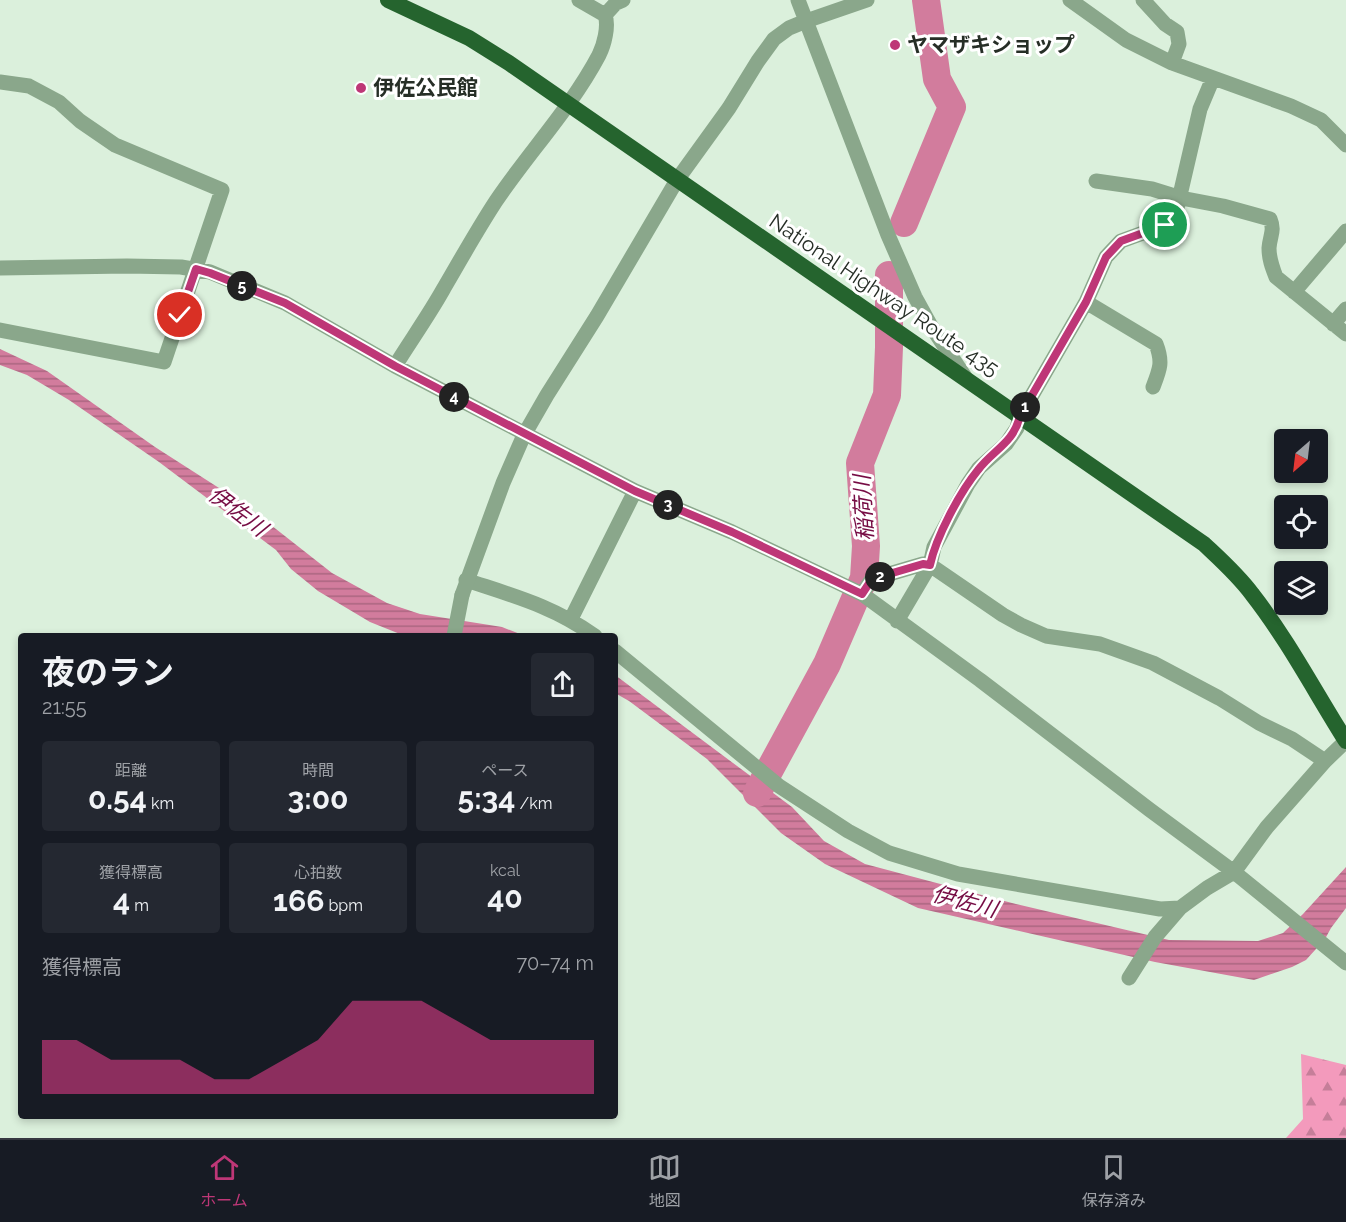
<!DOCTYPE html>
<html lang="ja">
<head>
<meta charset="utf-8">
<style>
	:root { --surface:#171b24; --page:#242831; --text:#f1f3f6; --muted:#9ea1a6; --line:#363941; --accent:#be3777 }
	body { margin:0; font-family:Raleway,"Noto Sans JP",sans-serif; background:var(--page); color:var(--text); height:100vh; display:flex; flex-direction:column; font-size:22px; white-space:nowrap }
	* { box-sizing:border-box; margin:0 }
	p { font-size:20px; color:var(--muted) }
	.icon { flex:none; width:33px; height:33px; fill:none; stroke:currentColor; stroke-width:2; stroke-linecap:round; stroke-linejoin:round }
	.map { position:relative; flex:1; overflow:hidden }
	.panel { position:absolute; left:18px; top:633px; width:600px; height:486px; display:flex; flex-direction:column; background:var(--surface); border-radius:6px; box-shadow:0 3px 9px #0003 }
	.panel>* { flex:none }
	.needle { width:39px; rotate:208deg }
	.buttons { position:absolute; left:1274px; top:429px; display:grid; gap:12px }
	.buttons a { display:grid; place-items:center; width:54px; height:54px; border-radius:6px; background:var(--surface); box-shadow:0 3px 9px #0003; font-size:30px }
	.pin { position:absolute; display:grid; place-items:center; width:51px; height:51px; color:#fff; margin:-26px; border:3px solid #fff; border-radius:50%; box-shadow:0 2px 6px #0007 }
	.km { position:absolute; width:30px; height:30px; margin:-15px; border-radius:50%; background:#222; color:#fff; font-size:16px; line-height:30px; text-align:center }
	.round { display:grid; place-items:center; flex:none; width:63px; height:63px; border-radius:6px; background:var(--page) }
	.summary { display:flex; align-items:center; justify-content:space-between; height:102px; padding:0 24px }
	h1 { font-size:33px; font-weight:700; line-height:45px }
	.metrics { display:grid; grid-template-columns:repeat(3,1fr); gap:9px; height:102px; padding:6px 24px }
	.metrics div { display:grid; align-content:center; border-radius:6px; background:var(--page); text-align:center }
	.metrics b { font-size:30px; font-weight:700 }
	.metrics small { font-size:16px; font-weight:400 }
	.metrics p { font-size:16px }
	.chart { height:168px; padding:12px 24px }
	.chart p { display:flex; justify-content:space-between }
	.chart svg { width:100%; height:108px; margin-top:6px; fill:var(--accent); opacity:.7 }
	.tabs { display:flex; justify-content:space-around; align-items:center; height:84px; border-top:2px solid var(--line); background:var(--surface); font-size:16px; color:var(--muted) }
	.tabs a { display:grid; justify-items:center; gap:3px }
	.tabs .current { color:var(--accent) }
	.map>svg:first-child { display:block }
	.forest { fill:url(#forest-firs) }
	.water { fill:url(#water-rules) }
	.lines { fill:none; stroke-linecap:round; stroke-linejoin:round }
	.river { stroke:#d27c9d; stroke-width:28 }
	.minor { stroke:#8aa78b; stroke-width:15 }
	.tertiary { stroke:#8aa78b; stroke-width:15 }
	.trunk { stroke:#25642e; stroke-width:16 }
	.route-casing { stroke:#fff; stroke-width:12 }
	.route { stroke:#be3777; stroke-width:8 }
	.poi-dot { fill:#be3777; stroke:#fff; stroke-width:2 }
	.labels { text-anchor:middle; stroke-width:6; stroke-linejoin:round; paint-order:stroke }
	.poi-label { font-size:21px; font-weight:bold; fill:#262e26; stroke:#fff; text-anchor:start }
	.street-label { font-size:21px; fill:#262e26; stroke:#fff }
	.water-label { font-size:22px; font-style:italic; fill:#760c44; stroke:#fff }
</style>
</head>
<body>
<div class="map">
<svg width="1346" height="1138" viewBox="0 0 1346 1138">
	<defs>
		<pattern id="forest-firs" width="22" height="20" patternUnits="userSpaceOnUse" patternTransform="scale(1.5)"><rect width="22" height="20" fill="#f39abc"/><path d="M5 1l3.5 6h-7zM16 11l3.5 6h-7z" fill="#c57e99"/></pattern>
		<pattern id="water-rules" width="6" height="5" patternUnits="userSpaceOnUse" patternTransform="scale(1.5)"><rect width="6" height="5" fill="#d27c9d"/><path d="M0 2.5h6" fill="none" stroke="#aa6680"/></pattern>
	</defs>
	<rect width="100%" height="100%" fill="#dbf0dc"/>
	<!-- forest -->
	<path class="forest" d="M1301,1054L1346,1065V1138H1286L1303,1119Z"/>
	<!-- water -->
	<path class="water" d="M0,349L47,371L155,447L244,504L332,573L387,603L420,614L502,627L525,636H405L370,622L318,591L291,569L276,550L159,462L69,400L27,375L0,365Z
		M615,675L792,807L824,841L865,864L1012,903L1169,940L1258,941L1283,933L1303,914L1346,867V908L1331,928L1325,939L1306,960L1292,967L1254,980L1155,962L918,908L825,864L781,833L707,759L629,701L615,693Z"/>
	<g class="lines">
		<!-- river -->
		<path class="river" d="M904,223L952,107L937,79L926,0
			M757,793L827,664L864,578L866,546L860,463L887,395L889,347V275"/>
		<!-- minor -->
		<path class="minor" d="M1070,0L1126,40L1172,63L1291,106L1321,120L1346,145
			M1143,0L1165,24L1177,32L1179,44L1172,63
			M605,15L616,3L623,0
			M806,21L867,0
			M0,82L29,86L59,102L80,121L115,145L222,190L164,362L0,330
			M1096,181L1152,189L1181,198L1223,206L1270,219C1275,231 1270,235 1269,248C1269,259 1272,267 1276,277L1346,334
			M0,268L127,266L181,267L210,272L285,303L395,366L635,491L732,532L862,594L980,680L1150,810L1234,872L1346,963
			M1294,292L1346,231
			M1086,302L1156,344C1163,362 1160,369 1153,387
			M1333,324L1346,309
			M395,366C411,340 429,315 444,288C461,259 477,230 496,201C529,152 571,108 599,55C604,45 609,26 605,15L579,0
			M466,580C514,596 553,606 595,636
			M862,594L872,579L923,564L930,565L1003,615L1021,625L1046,636L1100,644L1153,663L1219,698L1259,723L1292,739L1325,761
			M571,619L635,491
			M897,621L930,565L934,547L968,484L979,468L1006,444L1017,428L1020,416L1086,302L1106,257L1121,241L1165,225L1177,208L1200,109L1213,78
			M454,636L462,595
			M615,651L779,786L848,831L889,853L958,874L1160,909L1180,908
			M1129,978L1155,937L1180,908L1207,888L1234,872L1267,827L1325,761L1346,741"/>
		<!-- tertiary -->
		<path class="tertiary" d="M798,0L888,235L915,297L931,326L965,377
			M462,595L503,483L524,435L547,395L597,316L677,180L729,108L758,61L774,39L789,28L806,21"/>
		<!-- trunk -->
		<path class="trunk" d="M388,0L469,38L509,63L1204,544C1221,560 1238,575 1252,594C1288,640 1315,692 1346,741"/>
	</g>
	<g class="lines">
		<!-- route casing -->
		<g class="route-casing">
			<path id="route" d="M180,315L196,269L210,273L285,303L395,366L635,491L732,532L862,594L872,579L923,564L930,565C936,537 960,492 978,470C994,449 1013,444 1020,416L1086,302L1106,257L1121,241L1165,225"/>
		</g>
		<!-- route -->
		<use href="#route" class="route"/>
	</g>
	<!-- markers -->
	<g class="poi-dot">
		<circle cx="895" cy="45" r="6"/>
		<circle cx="361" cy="88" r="6"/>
	</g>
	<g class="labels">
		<!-- poi labels -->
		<g class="poi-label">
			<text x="907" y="52">ヤマザキショップ</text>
			<text x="373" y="95">伊佐公民館</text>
		</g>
		<!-- street labels -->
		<g class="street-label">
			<text transform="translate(884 295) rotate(34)" y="7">National Highway Route 435</text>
		</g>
		<!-- water labels -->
		<g class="water-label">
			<text transform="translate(863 508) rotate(-93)" y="8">稲荷川</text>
			<text transform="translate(238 511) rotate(37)" y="8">伊佐川</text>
			<text transform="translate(965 901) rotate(15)" y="8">伊佐川</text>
		</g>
	</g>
</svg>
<div class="buttons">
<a><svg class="needle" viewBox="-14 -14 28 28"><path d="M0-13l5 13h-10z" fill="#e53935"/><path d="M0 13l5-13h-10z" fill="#9ea1a6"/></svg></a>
<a><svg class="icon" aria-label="locate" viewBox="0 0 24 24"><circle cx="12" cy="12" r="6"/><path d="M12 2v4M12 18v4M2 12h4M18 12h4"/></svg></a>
<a><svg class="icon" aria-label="layers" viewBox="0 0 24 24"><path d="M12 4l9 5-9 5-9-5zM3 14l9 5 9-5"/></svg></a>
</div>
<div class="pin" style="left:1165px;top:225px;background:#1e9e55"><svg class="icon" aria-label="arrive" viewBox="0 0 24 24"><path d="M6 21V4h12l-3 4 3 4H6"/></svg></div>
<div class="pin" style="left:180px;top:315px;background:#d93025"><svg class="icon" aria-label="check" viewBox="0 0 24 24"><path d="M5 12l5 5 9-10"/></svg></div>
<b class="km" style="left:1025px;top:407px">1</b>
<b class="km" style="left:880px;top:577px">2</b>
<b class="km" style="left:668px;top:505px">3</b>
<b class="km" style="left:454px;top:397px">4</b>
<b class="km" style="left:242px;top:286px">5</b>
<section class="panel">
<div class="summary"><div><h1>夜のラン</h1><p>21:55</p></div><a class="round"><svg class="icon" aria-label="share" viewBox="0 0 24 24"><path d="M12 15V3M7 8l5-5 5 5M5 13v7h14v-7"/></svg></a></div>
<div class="metrics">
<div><p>距離</p><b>0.54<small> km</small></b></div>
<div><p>時間</p><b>3:00</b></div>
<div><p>ペース</p><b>5:34<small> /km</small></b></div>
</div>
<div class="metrics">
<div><p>獲得標高</p><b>4<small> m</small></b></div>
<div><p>心拍数</p><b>166<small> bpm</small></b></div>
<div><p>kcal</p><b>40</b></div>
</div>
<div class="chart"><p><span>獲得標高</span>70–74 m</p>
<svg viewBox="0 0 160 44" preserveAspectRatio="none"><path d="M0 44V22L10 22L20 30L30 30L40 30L50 38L60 38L70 30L80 22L90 6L100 6L110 6L120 14L130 22L140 22L150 22L160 22V44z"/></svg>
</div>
</section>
</div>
<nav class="tabs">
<a class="current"><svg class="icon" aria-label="home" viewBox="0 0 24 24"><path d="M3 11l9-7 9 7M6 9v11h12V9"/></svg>ホーム</a>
<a><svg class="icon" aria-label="map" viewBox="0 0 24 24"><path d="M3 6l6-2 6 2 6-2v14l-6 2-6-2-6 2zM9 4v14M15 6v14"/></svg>地図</a>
<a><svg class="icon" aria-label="saved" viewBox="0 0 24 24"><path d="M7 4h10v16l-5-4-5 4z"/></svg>保存済み</a>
</nav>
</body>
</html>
